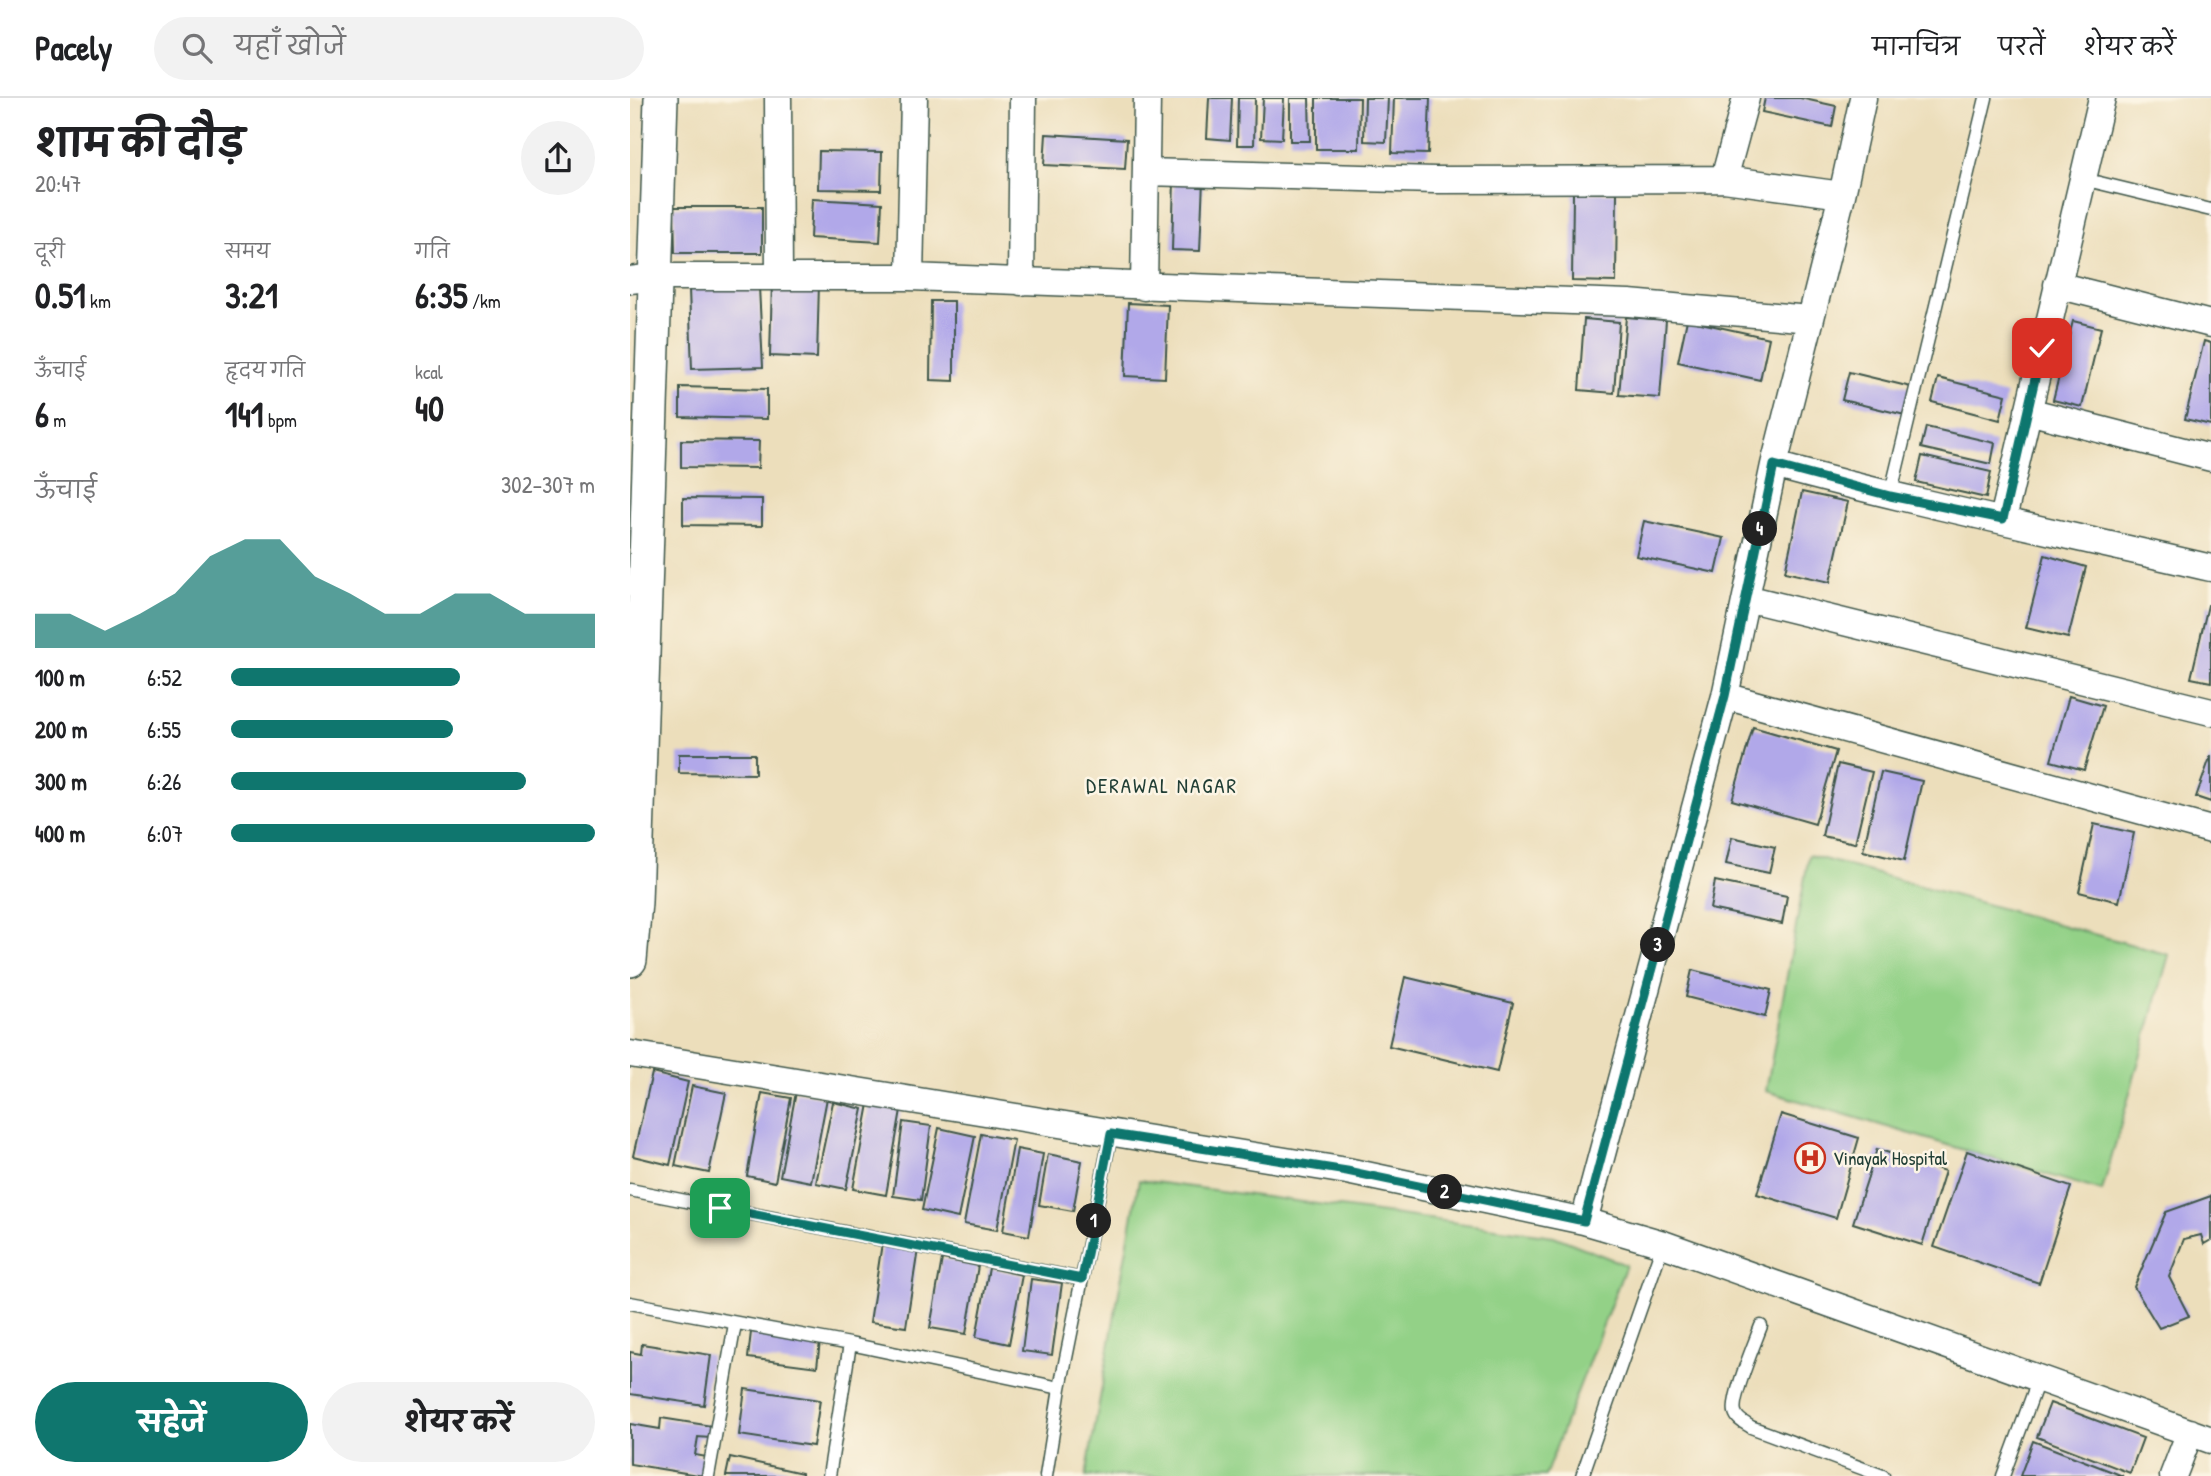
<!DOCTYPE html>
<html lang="hi">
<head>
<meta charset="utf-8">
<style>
	:root { --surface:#fff; --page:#f2f2f2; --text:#202124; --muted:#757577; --line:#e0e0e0; --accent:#0f766e }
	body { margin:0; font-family:"Patrick Hand","Playpen Sans Deva",sans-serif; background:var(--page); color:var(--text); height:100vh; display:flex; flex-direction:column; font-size:26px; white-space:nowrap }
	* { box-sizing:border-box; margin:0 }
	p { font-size:23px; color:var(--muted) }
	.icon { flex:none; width:38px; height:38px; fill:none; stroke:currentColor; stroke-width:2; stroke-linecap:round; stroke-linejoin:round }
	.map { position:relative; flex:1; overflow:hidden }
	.panel { display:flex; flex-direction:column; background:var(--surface); width:630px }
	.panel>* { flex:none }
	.pin { position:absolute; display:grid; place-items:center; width:60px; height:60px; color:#fff; margin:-30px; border-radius:14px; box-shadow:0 4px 10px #0006 }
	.km { position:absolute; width:35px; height:35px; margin:-18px; border-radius:50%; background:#222; color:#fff; font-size:19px; line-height:35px; text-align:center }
	.round { display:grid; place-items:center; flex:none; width:74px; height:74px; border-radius:37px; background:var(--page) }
	.summary { display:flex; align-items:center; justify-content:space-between; height:119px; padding:0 35px }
	h1 { font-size:38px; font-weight:700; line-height:52px }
	.figures { display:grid; grid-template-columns:repeat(3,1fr); gap:10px; height:119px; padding:7px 35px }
	.figures div { display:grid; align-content:center }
	.figures b { font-size:35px; font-weight:700 }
	.figures small { font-size:19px; font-weight:400 }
	.figures p { font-size:19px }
	.chart { height:196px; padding:14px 35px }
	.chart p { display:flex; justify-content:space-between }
	.chart svg { width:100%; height:126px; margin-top:7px; fill:var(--accent); opacity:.7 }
	.action { display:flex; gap:14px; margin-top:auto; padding:14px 35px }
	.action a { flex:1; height:80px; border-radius:42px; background:var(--accent); color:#fff; font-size:28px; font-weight:700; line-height:80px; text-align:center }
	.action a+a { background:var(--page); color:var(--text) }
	ul { padding:0 35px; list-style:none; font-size:23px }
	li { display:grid; grid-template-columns:112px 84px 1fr; align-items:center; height:52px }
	li i { height:18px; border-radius:9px; background:var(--accent) }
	header { display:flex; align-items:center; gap:42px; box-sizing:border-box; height:98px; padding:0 35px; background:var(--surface); border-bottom:2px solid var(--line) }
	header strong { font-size:33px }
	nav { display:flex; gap:38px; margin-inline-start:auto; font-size:24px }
	.search { width:490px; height:63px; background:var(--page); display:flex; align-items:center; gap:18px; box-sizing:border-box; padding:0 24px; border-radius:38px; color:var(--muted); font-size:26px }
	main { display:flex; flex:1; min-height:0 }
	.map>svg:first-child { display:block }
	.green { fill:#93d187; stroke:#59875e; stroke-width:2 }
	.building { fill:#b1a8e9 }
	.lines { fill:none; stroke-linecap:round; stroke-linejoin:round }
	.service-casing { stroke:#3e5548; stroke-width:15 }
	.minor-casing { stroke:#3e5548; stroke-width:29 }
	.tertiary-casing { stroke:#3e5548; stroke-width:36 }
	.service { stroke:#fff; stroke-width:12 }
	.minor { stroke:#fff; stroke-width:26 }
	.tertiary { stroke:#fff; stroke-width:33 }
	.route-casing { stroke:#fff; stroke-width:14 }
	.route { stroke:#0f766e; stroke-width:9 }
	.labels { text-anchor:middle; stroke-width:5; stroke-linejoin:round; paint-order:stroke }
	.poi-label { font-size:19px; fill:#1f3d34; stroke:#fcf5e5; text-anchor:start }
	.neighbourhood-label { font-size:21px; letter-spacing:2px; fill:#1f3d34; stroke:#fcf5e5 }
</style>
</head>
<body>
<header>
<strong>Pacely</strong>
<div class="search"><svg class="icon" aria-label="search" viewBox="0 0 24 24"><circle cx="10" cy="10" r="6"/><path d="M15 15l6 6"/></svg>यहाँ खोजें</div>
<nav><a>मानचित्र</a><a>परतें</a><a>शेयर करें</a></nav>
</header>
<main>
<section class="panel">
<div class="summary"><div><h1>शाम की दौड़</h1><p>20:47</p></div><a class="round"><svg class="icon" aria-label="share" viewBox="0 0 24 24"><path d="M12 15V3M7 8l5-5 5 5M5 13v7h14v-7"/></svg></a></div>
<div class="figures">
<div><p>दूरी</p><b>0.51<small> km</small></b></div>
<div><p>समय</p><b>3:21</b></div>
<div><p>गति</p><b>6:35<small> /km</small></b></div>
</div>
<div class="figures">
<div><p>ऊँचाई</p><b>6<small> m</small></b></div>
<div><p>हृदय गति</p><b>141<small> bpm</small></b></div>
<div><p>kcal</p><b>40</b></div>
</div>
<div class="chart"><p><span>ऊँचाई</span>302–307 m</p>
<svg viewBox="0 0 160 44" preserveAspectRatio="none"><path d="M0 44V32L10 32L20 38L30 32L40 25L50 12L60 6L70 6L80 19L90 25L100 32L110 32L120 25L130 25L140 32L150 32L160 32V44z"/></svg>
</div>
<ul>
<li><b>100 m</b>6:52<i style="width:63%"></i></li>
<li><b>200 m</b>6:55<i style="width:61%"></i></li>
<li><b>300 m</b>6:26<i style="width:81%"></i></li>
<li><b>400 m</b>6:07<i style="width:100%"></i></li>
</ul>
<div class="action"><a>सहेजें</a><a>शेयर करें</a></div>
</section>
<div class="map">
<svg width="1581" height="1378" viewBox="0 0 1581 1378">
	<rect width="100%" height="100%" fill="#fcf5e5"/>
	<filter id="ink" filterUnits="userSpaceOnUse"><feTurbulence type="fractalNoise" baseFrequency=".0143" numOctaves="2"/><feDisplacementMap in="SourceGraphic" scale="14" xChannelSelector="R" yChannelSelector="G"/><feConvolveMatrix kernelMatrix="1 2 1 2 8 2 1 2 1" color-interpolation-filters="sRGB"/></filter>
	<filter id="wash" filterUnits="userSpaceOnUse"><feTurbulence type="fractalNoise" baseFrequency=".00686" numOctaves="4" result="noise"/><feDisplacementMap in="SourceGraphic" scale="28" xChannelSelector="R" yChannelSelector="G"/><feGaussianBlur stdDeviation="1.57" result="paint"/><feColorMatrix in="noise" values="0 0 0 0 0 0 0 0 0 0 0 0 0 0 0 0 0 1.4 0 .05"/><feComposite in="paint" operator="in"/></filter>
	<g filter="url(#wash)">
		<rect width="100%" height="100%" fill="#ecdebb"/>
		<!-- green -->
		<path class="green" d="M1179,757L1539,857L1472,1093L1136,993Z
			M509,1082L924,1138L996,1167L915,1378H456Z"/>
		<g id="blocks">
			<!-- building -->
			<path class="building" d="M579,0H602L600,42L577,40Z
				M608,0H625L624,47H607Z
				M633,0H654L652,41L631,40Z
				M660,0H679L680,43H660Z
				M686,0H730L729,51H686Z
				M735,0H758L756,44L734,43Z
				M764,0H800L798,56L762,55Z
				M1135,0H1170L1206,8L1202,29L1132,14Z
				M416,36L497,41L495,71L414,67Z
				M189,53L252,54L251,92L188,91Z
				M544,81L573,82L570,153L542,152Z
				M943,95H987L986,184L942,183Z
				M182,101L252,105L250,144L180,140Z
				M44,109H132V155H45Z
				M142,184L189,185L187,260L140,258Z
				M129,189L133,269L62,271L59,191Z
				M301,203H324V283L300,282Z
				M498,205L538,207L535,280L495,278Z
				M996,219L1036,222L1030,300L989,297Z
				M954,221L989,224L984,295L949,292Z
				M1057,222L1139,240L1130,282L1048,264Z
				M1443,223L1471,230L1452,309L1423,302Z
				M1574,243L1581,245V327L1555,321Z
				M1219,274L1281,289L1275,317L1212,302Z
				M1308,280L1376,297L1370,322L1302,304Z
				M50,289L137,291V321L50,319Z
				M1296,329L1365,345L1361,366L1291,350Z
				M51,342L129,343L128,370L51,369Z
				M1292,358L1361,374L1356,400L1286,384Z
				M1172,394L1218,404L1200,484L1155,474Z
				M53,400L132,401V428L53,427Z
				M1014,423L1094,440L1086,475L1006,458Z
				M1415,457L1456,469L1438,540L1396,530Z
				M1578,507H1581V584L1561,580Z
				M1439,598L1473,608L1454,672L1421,663Z
				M1123,629L1206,653L1185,726L1102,702Z
				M49,656H125V676L49,675Z
				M1581,657V704L1566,699Z
				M1208,666L1242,674L1225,745L1192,738Z
				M1251,674L1292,683L1274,763L1233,753Z
				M1464,726L1504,735L1489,804L1449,794Z
				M1102,739L1145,749L1139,775L1096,766Z
				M1085,783L1157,798L1152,826L1080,811Z
				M1062,872L1141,892L1135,919L1056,899Z
				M775,879L883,905L867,974L759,948Z
				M22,975L58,984L40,1067L3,1058Z
				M62,988L96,995L79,1075L45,1068Z
				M166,994L197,1000L181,1084L150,1078Z
				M132,995L161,1000L145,1084L117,1078Z
				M203,1004L233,1011L216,1091L186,1085Z
				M239,1006L271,1012L256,1097L223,1091Z
				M1151,1016L1229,1040L1206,1120L1127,1096Z
				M273,1024L301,1028L291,1102L263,1098Z
				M309,1030L345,1038L328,1120L292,1112Z
				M351,1036L384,1042L367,1132L334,1126Z
				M387,1051L413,1056L399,1138L373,1133Z
				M1247,1051L1315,1073L1292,1147L1223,1125Z
				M1337,1053L1441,1089L1409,1185L1304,1149Z
				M418,1056L452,1063L443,1113L409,1107Z
				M1581,1098V1142L1574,1146L1571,1137L1554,1141L1539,1179L1559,1218L1529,1230L1504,1189L1536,1114Z
				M252,1145L288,1151L276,1229L240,1224Z
				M312,1161L348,1168L336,1236L300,1230Z
				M359,1170L392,1177L379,1246L346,1239Z
				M401,1181L432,1185L422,1257L392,1253Z
				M121,1234L190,1243L187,1269L118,1260Z
				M12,1246L81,1257L74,1307L0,1296V1254L11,1256Z
				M115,1291L190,1302L183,1348L109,1337Z
				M1420,1305L1513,1340L1500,1375L1407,1339Z
				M31,1320L82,1328L80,1340L68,1339L65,1357L77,1359L74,1378L0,1366V1326L30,1331Z
				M1403,1343L1493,1378H1390Z
				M100,1359L172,1375V1378H96Z"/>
		</g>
	</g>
	<g filter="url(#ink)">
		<use href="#blocks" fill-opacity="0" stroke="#3e5548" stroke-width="2"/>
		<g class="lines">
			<!-- service casing -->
			<g class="service-casing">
				<path id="service" d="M1453,81L1581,112
					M1260,398L1356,0
					M0,1092L452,1181
					M0,1205L220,1246L199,1378
					M1131,1228C1125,1244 1101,1301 1105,1314C1107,1322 1115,1325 1121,1329L1253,1378
					M220,1246L430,1290
					M78,1378L105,1226
					M416,1378L430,1290L481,1036
					M952,1378L1033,1146
					M1373,1378L1409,1280"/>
			</g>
			<!-- minor casing -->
			<g class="minor-casing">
				<path id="minor" d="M148,0L149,179
					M516,74L805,82L1094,81L1212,97
					M1094,81L1116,0
					M280,179L284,0
					M0,182L25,179H280L999,205L1180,221
					M391,184L393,0
					M1427,187L1581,226
					M514,189L517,0
					M1398,313L1581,360
					M1144,367C1288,406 1435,436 1581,470
					M1373,421L1472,0
					M1116,500L1581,614
					M1095,598L1581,732
					M0,956L717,1073L954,1123L1033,1146L1581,1342
					M954,1123L1095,598L1144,367L1212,97L1233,0
					M1543,1378L1560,1334"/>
			</g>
			<!-- tertiary casing -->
			<g class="tertiary-casing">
				<path id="tertiary" d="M0,862L5,804L31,0"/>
			</g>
			<!-- service -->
			<use href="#service" class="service"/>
			<!-- minor -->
			<use href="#minor" class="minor"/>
			<!-- tertiary -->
			<use href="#tertiary" class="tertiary"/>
		</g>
	</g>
	<g class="lines" filter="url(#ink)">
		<!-- route casing -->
		<g class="route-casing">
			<path id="route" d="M90,1110L452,1181L481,1036L717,1073L954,1123L1095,598L1144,367L1260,398L1373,421L1412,250"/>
		</g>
		<!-- route -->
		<use href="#route" class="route"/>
	</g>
	<!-- icons -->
	<defs>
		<g id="hospital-ring" transform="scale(1.575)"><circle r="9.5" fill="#fcf5e5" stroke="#c8321e" stroke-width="1.5"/><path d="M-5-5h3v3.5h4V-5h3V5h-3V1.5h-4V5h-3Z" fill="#c8321e"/></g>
	</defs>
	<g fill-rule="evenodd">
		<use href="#hospital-ring" x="1180" y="1060"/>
	</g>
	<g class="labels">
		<!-- poi labels -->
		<g class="poi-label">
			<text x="1203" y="1067">Vinayak Hospital</text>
		</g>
		<!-- neighbourhood labels -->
		<g class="neighbourhood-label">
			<text x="532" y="695">DERAWAL NAGAR</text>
		</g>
	</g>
</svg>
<div class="pin" style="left:90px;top:1110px;background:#1e9e55"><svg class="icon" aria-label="arrive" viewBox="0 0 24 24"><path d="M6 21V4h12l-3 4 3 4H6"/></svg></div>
<div class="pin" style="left:1412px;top:250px;background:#d93025"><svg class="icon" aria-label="check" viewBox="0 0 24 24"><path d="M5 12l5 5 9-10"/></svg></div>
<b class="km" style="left:464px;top:1123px">1</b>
<b class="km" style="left:815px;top:1094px">2</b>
<b class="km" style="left:1028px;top:847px">3</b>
<b class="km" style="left:1130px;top:431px">4</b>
</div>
</main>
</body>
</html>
